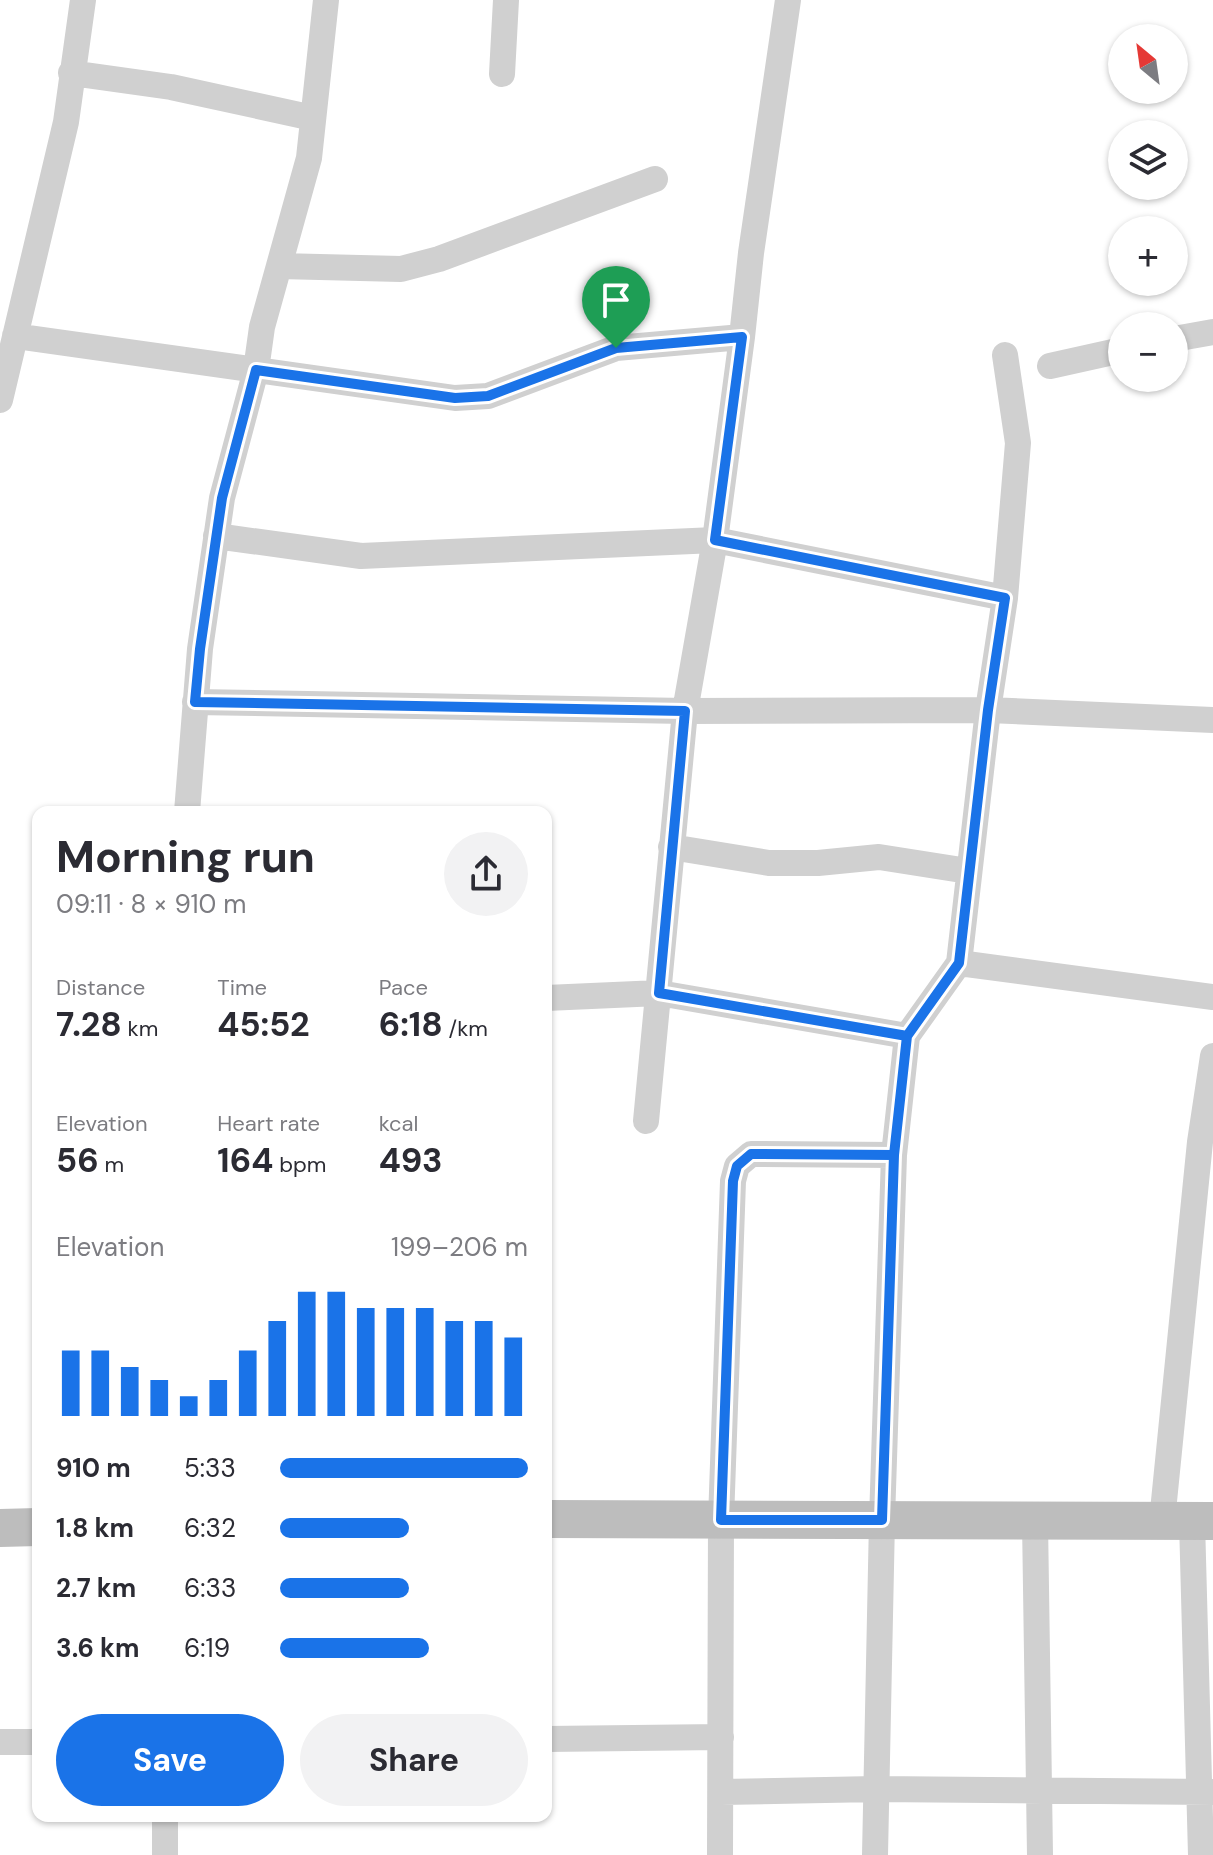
<!DOCTYPE html>
<html lang="en">
<head>
<meta charset="utf-8">
<style>
	:root { --surface:#fff; --page:#f2f2f3; --text:#2b2b33; --muted:#7c7c81; --accent:#1a73e8 }
	body { margin:0; font-family:"DM Sans",sans-serif; background:var(--page); color:var(--text); height:100vh; display:flex; flex-direction:column; font-size:30px; white-space:nowrap }
	* { box-sizing:border-box; margin:0 }
	p { font-size:26px; color:var(--muted) }
	.icon { flex:none; width:44px; height:44px; fill:none; stroke:currentColor; stroke-width:2; stroke-linecap:round; stroke-linejoin:round }
	.map { position:relative; flex:1; overflow:hidden }
	.drawer { position:absolute; left:32px; top:806px; width:520px; height:1016px; display:flex; flex-direction:column; background:var(--surface); border-radius:16px; box-shadow:0 2px 6px #0004 }
	.drawer>* { flex:none }
	.needle { width:52px; rotate:331deg }
	.controls { position:absolute; left:1108px; top:24px; display:grid; gap:16px }
	.controls a { display:grid; place-items:center; width:80px; height:80px; border-radius:50%; background:var(--surface); box-shadow:0 2px 6px #0004; font-size:40px }
	.pin { position:absolute; display:grid; place-items:center; width:68px; height:68px; color:#fff; margin:-82px -34px; border-radius:50% 50% 50% 0; rotate:-45deg; box-shadow:0 0 8px #0007 }
	.pin .icon { rotate:45deg }
	.round { display:grid; place-items:center; flex:none; width:84px; height:84px; border-radius:42px; background:var(--page) }
	.headline { display:flex; align-items:center; justify-content:space-between; height:136px; padding:0 24px }
	h1 { font-size:44px; font-weight:700; line-height:60px }
	.metrics { display:grid; grid-template-columns:repeat(3,1fr); gap:12px; height:136px; padding:8px 24px }
	.metrics div { display:grid; align-content:center }
	.metrics b { font-size:34px; font-weight:700 }
	.metrics small { font-size:22px; font-weight:400 }
	.metrics p { font-size:22px }
	.chart { height:224px; padding:16px 24px }
	.chart p { display:flex; justify-content:space-between }
	.chart svg { width:100%; height:144px; margin-top:8px; stroke:var(--accent); stroke-width:6 }
	.cta { display:flex; gap:16px; margin-top:auto; padding:16px 24px }
	.cta a { flex:1; height:92px; border-radius:48px; background:var(--accent); color:#fff; font-size:32px; font-weight:700; line-height:92px; text-align:center }
	.cta a+a { background:var(--page); color:var(--text) }
	ul { padding:0 24px; list-style:none; font-size:26px }
	li { display:grid; grid-template-columns:128px 96px 1fr; align-items:center; height:60px }
	li i { height:20px; border-radius:10px; background:var(--accent) }
	.map>svg:first-child { display:block }
	.lines { fill:none; stroke-linecap:round; stroke-linejoin:round }
	.minor { stroke:#d0d0d0; stroke-width:26 }
	.secondary { stroke:#bdbdbd; stroke-width:38 }
	.route-casing { stroke:#fff; stroke-width:16 }
	.route { stroke:#1a73e8; stroke-width:10 }
</style>
</head>
<body>
<div class="map">
<svg width="1213" height="1855" viewBox="0 0 1213 1855">
	<rect width="100%" height="100%" fill="#fff"/>
	<g class="lines">
		<!-- minor -->
		<path class="minor" d="M71,73L171,87L313,118
			M502,74L506,0
			M279,266L401,269L439,259L655,179
			M15,336L455,398L488,396L616,348L742,337
			M1174,339L1213,332
			M1050,366L1122,350
			M0,400L66,122L83,0
			M216,536L361,556L715,540L1005,598
			M195,702L685,711L988,710L1213,720
			M187,812L200,649L222,498L256,370L262,327L309,158L326,0
			M671,847L769,863H818L879,857L968,871
			M959,963L1213,997
			M546,998L659,993L907,1036
			M646,1121L685,711L715,540L742,337L751,253L788,0
			M1035,1521L1040,1855
			M1162,1521L1200,1142L1213,1056
			M1192,1521L1201,1855
			M546,1739L721,1737
			M0,1742H38
			M721,1792L876,1789L1213,1792
			M165,1855V1816
			M720,1855L721,1520L733,1181L737,1166L751,1154L894,1155
			M875,1855L882,1520L894,1155L907,1036L959,963L988,710L1005,598L1018,443L1005,355"/>
		<!-- secondary -->
		<path class="secondary" d="M546,1519L1213,1521
			M0,1528L38,1527"/>
	</g>
	<g class="lines">
		<!-- route casing -->
		<g class="route-casing">
			<path id="route" d="M616,348L488,396L455,398L256,370L222,498L200,649L195,702L685,711L659,993L907,1036L894,1155L882,1520H721L733,1181L737,1166L751,1154L894,1155L907,1036L959,963L988,710L1005,598L715,540L742,337L616,348"/>
		</g>
		<!-- route -->
		<use href="#route" class="route"/>
	</g>
</svg>
<div class="controls">
<a><svg class="needle" viewBox="-14 -14 28 28"><path d="M0-13l5 13h-10z" fill="#e53935"/><path d="M0 13l5-13h-10z" fill="#7c7c81"/></svg></a>
<a><svg class="icon" aria-label="layers" viewBox="0 0 24 24"><path d="M12 4l9 5-9 5-9-5zM3 14l9 5 9-5"/></svg></a>
<a>+</a>
<a>−</a>
</div>
<div class="pin" style="left:616px;top:348px;background:#1e9e55"><svg class="icon" aria-label="arrive" viewBox="0 0 24 24"><path d="M6 21V4h12l-3 4 3 4H6"/></svg></div>
<section class="drawer">
<div class="headline"><div><h1>Morning run</h1><p>09:11 · 8 × 910 m</p></div><a class="round"><svg class="icon" aria-label="share" viewBox="0 0 24 24"><path d="M12 15V3M7 8l5-5 5 5M5 13v7h14v-7"/></svg></a></div>
<div class="metrics">
<div><p>Distance</p><b>7.28<small> km</small></b></div>
<div><p>Time</p><b>45:52</b></div>
<div><p>Pace</p><b>6:18<small> /km</small></b></div>
</div>
<div class="metrics">
<div><p>Elevation</p><b>56<small> m</small></b></div>
<div><p>Heart rate</p><b>164<small> bpm</small></b></div>
<div><p>kcal</p><b>493</b></div>
</div>
<div class="chart"><p><span>Elevation</span>199–206 m</p>
<svg viewBox="0 0 160 44" preserveAspectRatio="none"><path d="M5 44V24M15 44V24M25 44V29M35 44V33M45 44V38M55 44V33M65 44V24M75 44V15M85 44V6M95 44V6M105 44V11M115 44V11M125 44V11M135 44V15M145 44V15M155 44V20"/></svg>
</div>
<ul>
<li><b>910 m</b>5:33<i style="width:100%"></i></li>
<li><b>1.8 km</b>6:32<i style="width:52%"></i></li>
<li><b>2.7 km</b>6:33<i style="width:52%"></i></li>
<li><b>3.6 km</b>6:19<i style="width:60%"></i></li>
</ul>
<div class="cta"><a>Save</a><a>Share</a></div>
</section>
</div>
</body>
</html>
